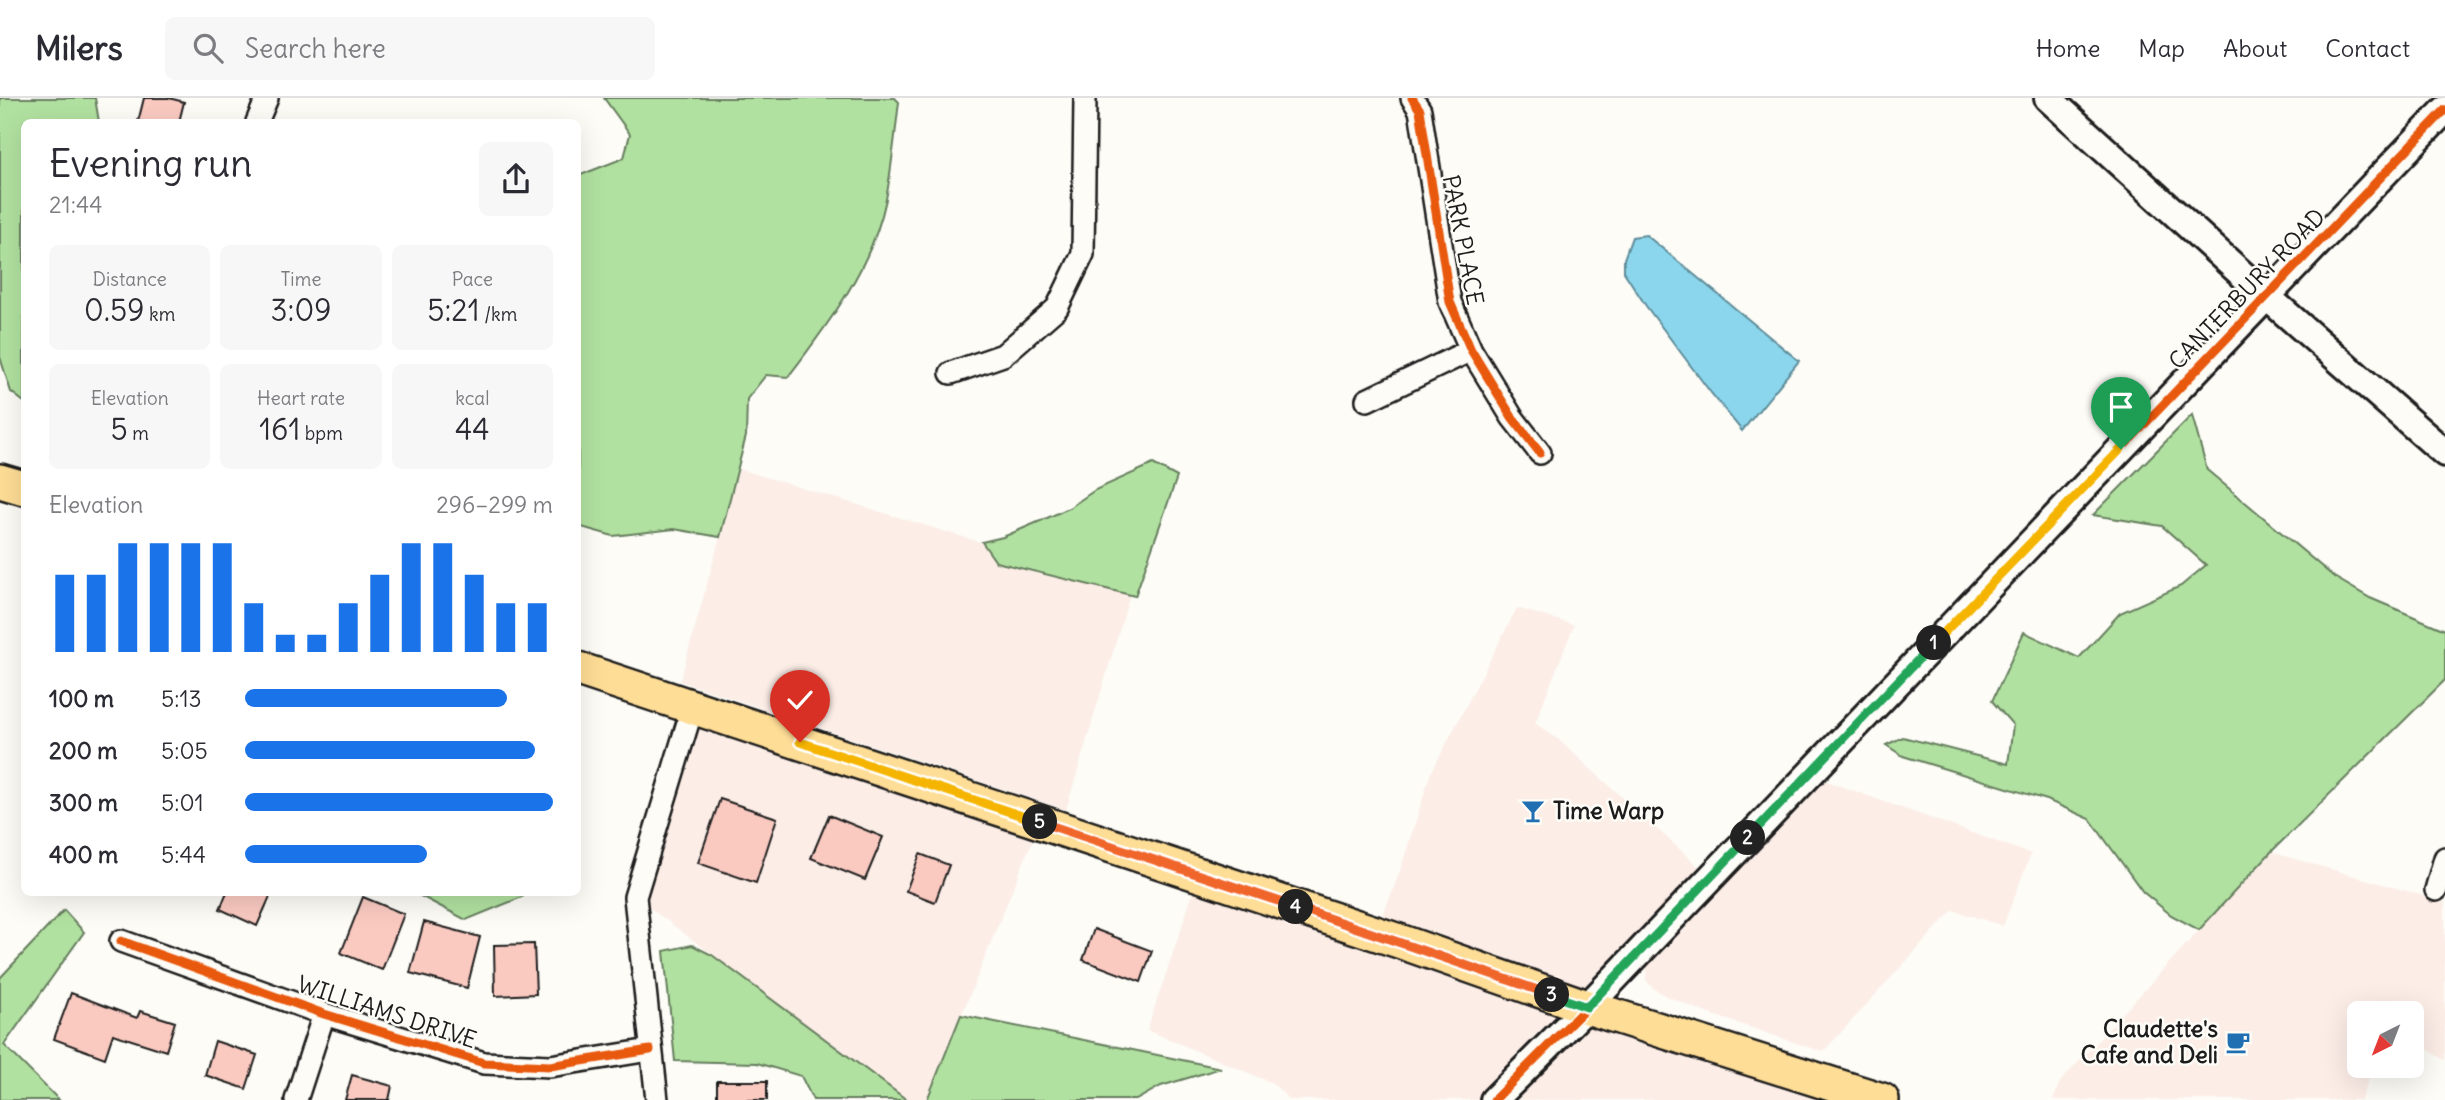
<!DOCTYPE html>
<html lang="en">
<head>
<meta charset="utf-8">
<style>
	:root { --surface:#fff; --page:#f7f7f7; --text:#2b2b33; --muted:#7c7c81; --line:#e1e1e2; --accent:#1a73e8 }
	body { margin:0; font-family:Delius,sans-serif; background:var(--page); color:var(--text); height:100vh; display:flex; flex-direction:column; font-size:26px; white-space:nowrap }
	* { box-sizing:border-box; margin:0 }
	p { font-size:23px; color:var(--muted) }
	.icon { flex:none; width:38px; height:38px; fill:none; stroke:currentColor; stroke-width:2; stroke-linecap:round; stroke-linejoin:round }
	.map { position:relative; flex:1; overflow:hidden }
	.details { position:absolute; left:21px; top:21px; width:560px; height:777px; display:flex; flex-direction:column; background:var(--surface); border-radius:10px; box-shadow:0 7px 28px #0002 }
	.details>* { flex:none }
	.needle { width:46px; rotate:222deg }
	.tools { position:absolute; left:2347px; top:903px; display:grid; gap:14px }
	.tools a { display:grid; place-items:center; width:77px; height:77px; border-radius:10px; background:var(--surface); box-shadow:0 7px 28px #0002; font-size:35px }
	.pin { position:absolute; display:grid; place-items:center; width:60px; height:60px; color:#fff; margin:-72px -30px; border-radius:50% 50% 50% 0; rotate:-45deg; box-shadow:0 0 7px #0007 }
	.pin .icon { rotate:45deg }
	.km { position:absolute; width:35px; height:35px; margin:-18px; border-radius:50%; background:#222; color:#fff; font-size:19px; line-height:35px; text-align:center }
	.round { display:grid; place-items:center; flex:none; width:74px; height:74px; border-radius:10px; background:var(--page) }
	.summary { display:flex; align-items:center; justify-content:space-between; height:119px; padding:0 28px }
	h1 { font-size:38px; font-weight:600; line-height:52px }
	.metrics { display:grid; grid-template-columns:repeat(3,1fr); gap:10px; height:119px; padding:7px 28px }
	.metrics div { display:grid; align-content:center; border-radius:10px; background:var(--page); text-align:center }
	.metrics b { font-size:30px; font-weight:600 }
	.metrics small { font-size:19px; font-weight:400 }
	.metrics p { font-size:19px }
	.chart { height:196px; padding:14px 28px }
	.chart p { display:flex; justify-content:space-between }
	.chart svg { width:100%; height:126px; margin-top:7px; stroke:var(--accent); stroke-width:6 }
	ul { padding:0 28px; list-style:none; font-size:23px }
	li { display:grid; grid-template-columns:112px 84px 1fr; align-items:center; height:52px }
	li i { height:18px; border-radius:9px; background:var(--accent) }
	header { display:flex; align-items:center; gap:42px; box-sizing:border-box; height:98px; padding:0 35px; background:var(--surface); border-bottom:2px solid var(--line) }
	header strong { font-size:33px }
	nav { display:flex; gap:38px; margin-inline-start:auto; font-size:24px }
	.search { width:490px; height:63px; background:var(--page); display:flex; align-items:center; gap:18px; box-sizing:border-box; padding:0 24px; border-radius:10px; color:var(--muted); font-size:26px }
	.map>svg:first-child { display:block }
	.built { fill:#fcede7 }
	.green { fill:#b1e1a0; stroke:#667e5e; stroke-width:2 }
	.water { fill:#8bd6ec; stroke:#5f8c99; stroke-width:2 }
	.building { fill:#facac1; stroke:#1c1c1c; stroke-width:2 }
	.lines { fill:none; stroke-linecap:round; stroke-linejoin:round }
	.minor-casing { stroke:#1c1c1c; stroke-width:26 }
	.tertiary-casing { stroke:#1c1c1c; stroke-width:32 }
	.primary-casing { stroke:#1c1c1c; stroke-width:38 }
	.minor { stroke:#fdfcf7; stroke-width:21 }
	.tertiary { stroke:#fdfcf7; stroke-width:26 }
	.primary { stroke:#fedd96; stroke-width:33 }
	.cycleway-casing { stroke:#fdfcf7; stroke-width:13 }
	.cycleway { stroke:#e8590c; stroke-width:9 }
	.split-1-casing { stroke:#fff; stroke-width:14 }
	.split-2-casing { stroke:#fff; stroke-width:14 }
	.split-3-casing { stroke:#fff; stroke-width:14 }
	.split-4-casing { stroke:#fff; stroke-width:14 }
	.split-5-casing { stroke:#fff; stroke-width:14 }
	.split-6-casing { stroke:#fff; stroke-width:14 }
	.split-1 { stroke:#f5b400; stroke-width:9 }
	.split-2 { stroke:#22a559; stroke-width:9 }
	.split-3 { stroke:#22a559; stroke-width:9 }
	.split-4 { stroke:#f0652b; stroke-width:9 }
	.split-5 { stroke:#f0652b; stroke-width:9 }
	.split-6 { stroke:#f5b400; stroke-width:9 }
	.labels { text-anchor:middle; stroke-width:5; stroke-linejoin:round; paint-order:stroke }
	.street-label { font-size:23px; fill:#1c1c1c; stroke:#fdfcf7 }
	.poi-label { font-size:23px; font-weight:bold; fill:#1c1c1c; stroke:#fdfcf7; text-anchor:start }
</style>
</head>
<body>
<header>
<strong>Milers</strong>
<div class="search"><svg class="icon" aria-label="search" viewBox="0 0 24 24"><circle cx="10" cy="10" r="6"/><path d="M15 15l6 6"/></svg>Search here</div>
<nav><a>Home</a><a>Map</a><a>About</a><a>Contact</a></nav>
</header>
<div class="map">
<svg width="2445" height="1002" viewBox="0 0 2445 1002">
	<rect width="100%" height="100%" fill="#fdfcf7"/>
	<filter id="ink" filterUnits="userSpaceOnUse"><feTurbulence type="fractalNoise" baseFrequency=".0143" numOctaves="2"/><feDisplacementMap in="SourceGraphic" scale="14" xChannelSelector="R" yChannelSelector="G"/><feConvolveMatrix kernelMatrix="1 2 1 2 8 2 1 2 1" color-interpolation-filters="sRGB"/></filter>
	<g filter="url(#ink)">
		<!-- built -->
		<path class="built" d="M739,371L1132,490L1066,712L680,583Z
			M1517,510L1574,527L1535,625L1560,643L1699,769L1664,817L1582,895L1380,825L1400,773L1430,677Z
			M693,608L1040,724L927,1002H907L635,799Z
			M1818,680L2031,756L2003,828L1953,812L1823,954L1704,914L1666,898L1653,890L1646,882L1647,864Z
			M2271,754L2445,804V962L2412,942V915H2359V968H2373L2361,1002H2053L2060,984Z
			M1199,777L1882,1002H1290L1272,985L1147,932Z"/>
		<!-- green -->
		<path class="green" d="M0,0H95L99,24H24V304L11,294L0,259Z
			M604,0H895L899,4C895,36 892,69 886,101C872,169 829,225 788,279L766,277L747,301L746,338L720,439L674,431L613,438L578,428V78L624,60L630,36Z
			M2192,317L2207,372L2334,479L2370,500L2445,532V582L2271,754L2199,832L2171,817L2143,794L2090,721L2047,702L1903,658L1886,647L1903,639L2008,666L2013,627L1992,603L2024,534L2079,560L2120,515L2181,488L2206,467L2162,428L2093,417Z
			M1153,366L1177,379L1135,498L996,464L982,444L1003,439L1045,421L1069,410L1095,392Z
			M415,795H525L522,799L466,822Z
			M64,812L84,834L4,947L59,1002H0V880Z
			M692,847L712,857L907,1002H813L801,978L757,965L675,963L664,853Z
			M961,917L1221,970L1161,988L1136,1002H927Z"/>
		<!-- water -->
		<path class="water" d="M1646,137L1799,263L1742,333L1711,295L1646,208L1624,174V161L1632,139Z"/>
		<!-- building -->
		<path class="building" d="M144,0H169L184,4L179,24H138Z
			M720,701L777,720L756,785L698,765Z
			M829,717L883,739L865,782L811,760Z
			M920,756L949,767L935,804L906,793Z
			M227,794H272L257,828L220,811Z
			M363,799L404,816L382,872L341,855Z
			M424,824L480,839L467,890L410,875Z
			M1094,831L1152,853L1141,884L1083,862Z
			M534,846L536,896L495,898L494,847Z
			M71,895L137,920L140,913L175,924L166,953L113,936L105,960L54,941Z
			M215,943L257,957L246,991L205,977Z
			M352,977L392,988L389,1002H345Z
			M717,983H767V1002H717Z"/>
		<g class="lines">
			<!-- minor casing -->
			<g class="minor-casing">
				<path id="minor" d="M1412,0L1420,12L1450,204L1471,252L1512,319L1540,355
					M257,24L267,0
					M951,275L1003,257L1057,210L1083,156L1085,0
					M1367,302L1471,252
					M2436,792L2445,760
					M121,843L324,916L484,965L550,968L650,952
					M296,1002L324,916
					M657,1002L635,799L693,608"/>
			</g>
			<!-- tertiary casing -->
			<g class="tertiary-casing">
				<path id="tertiary" d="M2048,0L2266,198L2445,355
					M1494,1002L1587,909L2445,12"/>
			</g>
			<!-- primary casing -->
			<g class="primary-casing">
				<path id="primary" d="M0,383L24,390
					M578,571L1399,843L1587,909L1882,1002"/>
			</g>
			<!-- minor -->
			<use href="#minor" class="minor"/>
			<!-- tertiary -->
			<use href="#tertiary" class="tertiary"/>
			<!-- primary -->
			<use href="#primary" class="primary"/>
			<!-- cycleway casing -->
			<g class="cycleway-casing">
				<path id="cycleway" d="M1412,0L1420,12L1450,204L1471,252L1512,319L1540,355
					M121,843L324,916L484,965L550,968L650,952
					M1494,1002L1587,909L2445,12"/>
			</g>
			<!-- cycleway -->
			<use href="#cycleway" class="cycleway"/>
		</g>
	</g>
	<g class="lines" filter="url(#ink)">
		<!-- split-1 casing -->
		<g class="split-1-casing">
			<path id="split-1" d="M1934,545L2121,351"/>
		</g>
		<!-- split-2 casing -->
		<g class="split-2-casing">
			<path id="split-2" d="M1748,740L1934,545"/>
		</g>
		<!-- split-3 casing -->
		<g class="split-3-casing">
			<path id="split-3" d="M1552,897L1587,909L1748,740"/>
		</g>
		<!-- split-4 casing -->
		<g class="split-4-casing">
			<path id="split-4" d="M1296,809L1552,897"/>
		</g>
		<!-- split-5 casing -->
		<g class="split-5-casing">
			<path id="split-5" d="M1040,724L1296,809"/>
		</g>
		<!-- split-6 casing -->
		<g class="split-6-casing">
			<path id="split-6" d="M800,644L1040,724"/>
		</g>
		<!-- split-1 -->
		<use href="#split-1" class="split-1"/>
		<!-- split-2 -->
		<use href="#split-2" class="split-2"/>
		<!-- split-3 -->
		<use href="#split-3" class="split-3"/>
		<!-- split-4 -->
		<use href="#split-4" class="split-4"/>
		<!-- split-5 -->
		<use href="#split-5" class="split-5"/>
		<!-- split-6 -->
		<use href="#split-6" class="split-6"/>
	</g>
	<!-- icons -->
	<defs>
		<g id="bar-bare" transform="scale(1.89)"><path d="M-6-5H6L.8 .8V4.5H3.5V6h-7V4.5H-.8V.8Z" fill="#1f6fb2" stroke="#fdfcf7" stroke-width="2.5" paint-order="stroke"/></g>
		<g id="cafe-bare" transform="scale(1.89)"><path d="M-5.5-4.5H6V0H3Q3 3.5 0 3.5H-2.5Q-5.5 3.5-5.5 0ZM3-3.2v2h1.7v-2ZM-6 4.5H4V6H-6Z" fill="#1f6fb2" stroke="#fdfcf7" stroke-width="2.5" paint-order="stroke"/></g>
	</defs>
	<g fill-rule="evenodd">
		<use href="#bar-bare" x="1533" y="713"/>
		<use href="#cafe-bare" x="2238" y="944"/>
	</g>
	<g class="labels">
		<!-- street labels -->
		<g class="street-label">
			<text transform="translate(1463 142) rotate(79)" y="8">PARK PLACE</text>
			<text transform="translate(2247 191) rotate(-46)" y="8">CANTERBURY ROAD</text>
			<text transform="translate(387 914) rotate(18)" y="8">WILLIAMS DRIVE</text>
		</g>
		<!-- poi labels -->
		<g class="poi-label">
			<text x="1553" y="721">Time Warp</text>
			<text x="2218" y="939" text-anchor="end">Claudette's<tspan x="2218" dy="26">Cafe and Deli</tspan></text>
		</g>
	</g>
</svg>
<div class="tools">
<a><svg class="needle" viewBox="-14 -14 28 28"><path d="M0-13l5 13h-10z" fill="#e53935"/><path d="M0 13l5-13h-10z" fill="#7c7c81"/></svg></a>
</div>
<div class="pin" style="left:2121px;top:351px;background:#1e9e55"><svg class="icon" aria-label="arrive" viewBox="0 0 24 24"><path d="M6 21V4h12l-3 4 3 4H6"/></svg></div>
<div class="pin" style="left:800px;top:644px;background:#d93025"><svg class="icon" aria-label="check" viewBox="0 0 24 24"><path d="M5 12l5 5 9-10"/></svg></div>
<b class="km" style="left:1934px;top:545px">1</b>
<b class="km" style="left:1748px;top:740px">2</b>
<b class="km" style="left:1552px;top:897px">3</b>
<b class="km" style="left:1296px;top:809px">4</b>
<b class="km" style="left:1040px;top:724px">5</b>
<section class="details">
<div class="summary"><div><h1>Evening run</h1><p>21:44</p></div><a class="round"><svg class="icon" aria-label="share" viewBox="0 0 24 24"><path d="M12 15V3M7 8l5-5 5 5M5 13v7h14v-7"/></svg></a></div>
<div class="metrics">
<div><p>Distance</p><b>0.59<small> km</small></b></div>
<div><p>Time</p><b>3:09</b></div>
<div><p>Pace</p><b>5:21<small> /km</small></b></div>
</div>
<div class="metrics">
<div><p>Elevation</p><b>5<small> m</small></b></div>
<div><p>Heart rate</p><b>161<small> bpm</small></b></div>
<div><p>kcal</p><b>44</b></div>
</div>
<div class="chart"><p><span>Elevation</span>296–299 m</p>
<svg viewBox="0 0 160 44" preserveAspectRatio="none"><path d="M5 44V17M15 44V17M25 44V6M35 44V6M45 44V6M55 44V6M65 44V27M75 44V38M85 44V38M95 44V27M105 44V17M115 44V6M125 44V6M135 44V17M145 44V27M155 44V27"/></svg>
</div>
<ul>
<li><b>100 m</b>5:13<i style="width:85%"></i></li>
<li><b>200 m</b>5:05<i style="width:94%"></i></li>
<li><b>300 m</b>5:01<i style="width:100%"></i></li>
<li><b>400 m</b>5:44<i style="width:59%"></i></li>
</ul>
</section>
</div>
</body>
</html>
